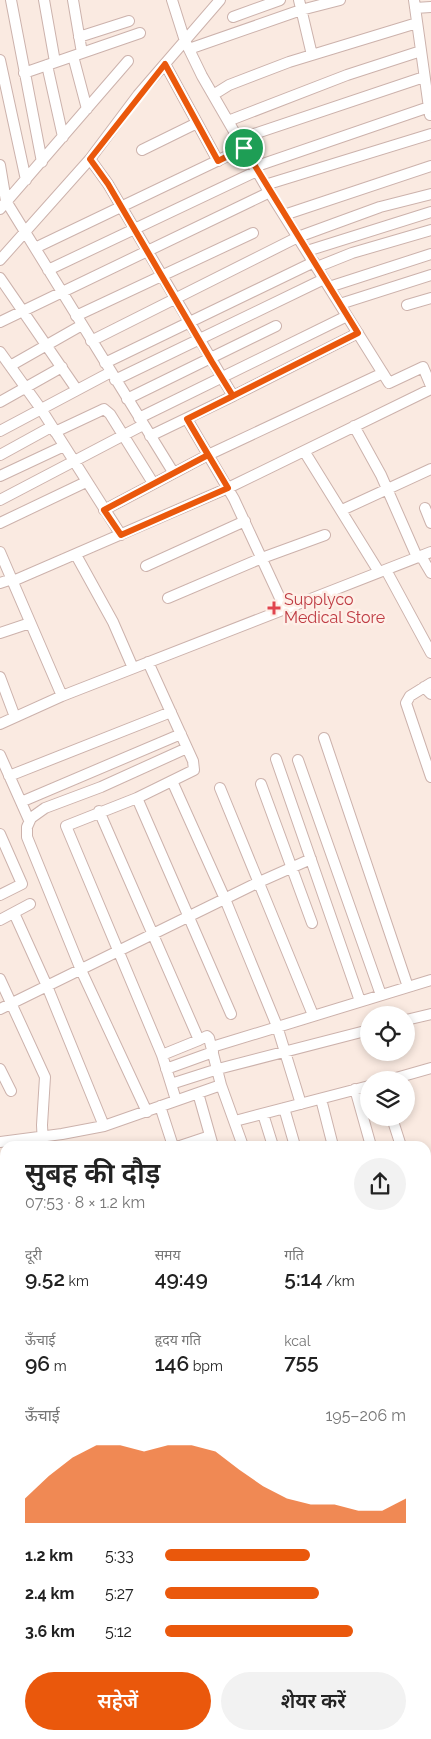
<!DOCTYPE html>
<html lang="hi">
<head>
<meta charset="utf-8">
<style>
	:root { --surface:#fff; --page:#f2f2f2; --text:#222; --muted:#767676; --accent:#ea580c }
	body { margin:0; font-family:Raleway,"Noto Sans Devanagari",sans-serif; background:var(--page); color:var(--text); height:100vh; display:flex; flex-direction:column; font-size:19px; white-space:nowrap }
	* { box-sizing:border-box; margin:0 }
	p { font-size:16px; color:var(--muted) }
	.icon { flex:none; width:28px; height:28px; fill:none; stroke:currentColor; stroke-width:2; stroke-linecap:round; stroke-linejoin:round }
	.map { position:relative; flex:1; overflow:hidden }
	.drawer { position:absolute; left:0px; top:1141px; width:431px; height:599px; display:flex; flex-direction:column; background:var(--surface); border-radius:15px 15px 0 0; box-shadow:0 2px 8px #0003 }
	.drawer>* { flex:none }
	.buttons { position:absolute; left:360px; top:1006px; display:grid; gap:10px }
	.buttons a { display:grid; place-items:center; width:55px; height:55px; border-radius:50%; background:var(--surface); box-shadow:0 2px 8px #0003; font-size:25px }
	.pin { position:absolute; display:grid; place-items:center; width:42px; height:42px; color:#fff; margin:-21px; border:2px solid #fff; border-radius:50%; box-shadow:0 1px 5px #0007 }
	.round { display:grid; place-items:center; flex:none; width:52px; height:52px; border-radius:26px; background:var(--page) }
	.headline { display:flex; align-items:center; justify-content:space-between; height:85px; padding:0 25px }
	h1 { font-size:28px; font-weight:600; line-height:38px }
	.figures { display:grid; grid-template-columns:repeat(3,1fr); gap:8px; height:85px; padding:5px 25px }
	.figures div { display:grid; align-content:center }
	.figures b { font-size:21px; font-weight:600 }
	.figures small { font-size:14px; font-weight:400 }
	.figures p { font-size:14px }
	.chart { height:140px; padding:10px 25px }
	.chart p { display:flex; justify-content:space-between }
	.chart svg { width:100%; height:90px; margin-top:5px; fill:var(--accent); opacity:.7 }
	.primary-button { display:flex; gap:10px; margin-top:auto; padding:10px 25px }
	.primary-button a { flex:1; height:58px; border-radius:30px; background:var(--accent); color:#fff; font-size:20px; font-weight:600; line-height:58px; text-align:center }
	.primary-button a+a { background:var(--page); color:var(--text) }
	ul { padding:0 25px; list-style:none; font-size:16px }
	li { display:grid; grid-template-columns:80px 60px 1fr; align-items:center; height:38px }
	li i { height:12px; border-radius:6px; background:var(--accent) }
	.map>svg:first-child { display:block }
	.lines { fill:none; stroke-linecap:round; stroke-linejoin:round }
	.minor-casing { stroke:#ccb2ac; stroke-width:12 }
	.minor { stroke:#fff; stroke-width:10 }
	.route-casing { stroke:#fff; stroke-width:10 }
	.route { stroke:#ea580c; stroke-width:6 }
	.health-dot { fill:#e0444e; stroke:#feefe7; stroke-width:2 }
	.labels { text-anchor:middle; stroke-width:5; stroke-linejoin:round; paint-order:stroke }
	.health-label { font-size:16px; fill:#be3a42; stroke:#feefe7; text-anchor:start }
</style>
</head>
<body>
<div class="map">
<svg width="431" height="1739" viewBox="0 0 431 1739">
	<rect width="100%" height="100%" fill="#faeae1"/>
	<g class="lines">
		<!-- minor casing -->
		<g class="minor-casing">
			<path id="minor" d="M11,0L42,162
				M44,0L55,62
				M73,0L82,53
				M172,0L185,41L202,76L265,185L389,383L423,367L431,386
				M299,0L312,55
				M414,0L430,115
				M415,8L431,7
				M233,17L280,0
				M79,37L129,21
				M189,49L301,10L340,0
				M73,56L87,109
				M0,60L26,180
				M165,64L218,161
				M47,65L63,137
				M24,73L140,33
				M213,95L229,85L289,62L417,23
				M228,121L347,75L421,51
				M239,139L424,77
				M142,150L197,123
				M90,159L108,184L233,396L150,436
				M0,165L6,201L173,472
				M254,167L429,107
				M265,185L431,134
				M0,209L128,61
				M284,215L431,166
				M35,248L244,148
				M307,251L431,212
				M0,260L90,159L138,95L220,0
				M317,267L352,253L431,230
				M48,270L257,171
				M0,278L77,390
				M329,287L431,254
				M340,304L431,275
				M407,305L431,298
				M76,316L253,233
				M0,322L270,192
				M91,341L298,237L380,207L431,194
				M0,352L41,409L121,535
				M105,363L314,262
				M10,366L82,325
				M115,380L324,279
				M233,396L358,333
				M127,399L276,326
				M0,402L62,367
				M139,418L347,316
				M187,419L234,499L285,609
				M354,426L381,475L417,557
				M0,431L111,372
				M55,432L104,409L110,414L153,483
				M304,451L379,572
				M0,455L51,427
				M0,476L64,446
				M0,500L143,425
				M425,508L431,523
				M104,510L208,455L383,373
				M342,510L431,469
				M0,523L86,482
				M0,552L62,696L431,552
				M76,555L113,622L133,668
				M421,556L431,573
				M146,566L245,521
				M386,570L431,653
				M13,581L228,488L431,389
				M0,583L12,579
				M168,598L262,558L325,535
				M0,633L30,623
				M148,662L193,761L194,770L137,798L66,826L162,1055L199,1040
				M0,677L15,717
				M431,683L410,696L406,703L431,777
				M424,687L431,694
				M0,724L62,696
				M324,738L408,987
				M0,755L29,820
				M276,759L360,1001
				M298,760L381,995
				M9,776L171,712
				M172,781L225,899L277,1026L301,1104
				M261,784L312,923
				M220,788L313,1015
				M137,798L231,1014
				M21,802L181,734
				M99,811L199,1040L207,1036L209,1038L221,1085L243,1146
				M0,834L22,884L0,895
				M14,913L47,986L104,1126
				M0,920L30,904
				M0,979L45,1077L42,1125L43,1146
				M0,1009L257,883L311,859
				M406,1020L431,1014
				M212,1047L431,980
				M162,1055L176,1100
				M0,1069L11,1091
				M166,1069L213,1052
				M389,1080L431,1068
				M171,1084L218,1069L369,1030
				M355,1089L371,1146
				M198,1093L213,1146
				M321,1099L333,1146
				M160,1106L173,1146
				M284,1108L295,1146
				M147,1112L81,970L27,837V827L31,818L45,808L101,787L187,748
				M263,1114L273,1146
				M392,1118L401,1146
				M235,1121L369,1086
				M0,1142L62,1134L104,1126L221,1085
				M180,1146L210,1136
				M426,1184L431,1182
				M0,1190H5
				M426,1215L431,1214
				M0,1239H5
				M426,1240L431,1238
				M426,1271L431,1270
				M0,1350L5,1348
				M0,1401L5,1399
				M426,1429L431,1433
				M426,1467L431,1462
				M0,1494L5,1491
				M0,1499L5,1509
				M0,1541L5,1538
				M426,1556L431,1561
				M0,1574L5,1570
				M0,1610L5,1606
				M0,1627L5,1628
				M0,1651H5
				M0,1678L5,1677
				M426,1684L431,1689
				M0,1717H5
				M104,1735V1739
				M173,1735L174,1739
				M262,1735L264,1739
				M20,1739L44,1737"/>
		</g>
		<!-- minor -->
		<use href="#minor" class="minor"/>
	</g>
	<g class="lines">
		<!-- route casing -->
		<g class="route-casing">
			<path id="route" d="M244,148L218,161L165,64L90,159L108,184L212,362L233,396L187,419L208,455L104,510L121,535L228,488L187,419L358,333L244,148"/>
		</g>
		<!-- route -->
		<use href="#route" class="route"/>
	</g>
	<!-- markers -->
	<path class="health-dot" d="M271.5 600.5h5v5h5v5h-5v5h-5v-5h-5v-5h5z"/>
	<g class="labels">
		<!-- health labels -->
		<g class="health-label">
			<text x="284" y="605">Supplyco<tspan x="284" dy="18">Medical Store</tspan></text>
		</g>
	</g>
</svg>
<div class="buttons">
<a><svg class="icon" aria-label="locate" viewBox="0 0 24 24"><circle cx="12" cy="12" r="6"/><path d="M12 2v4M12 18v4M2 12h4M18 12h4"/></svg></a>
<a><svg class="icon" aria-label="layers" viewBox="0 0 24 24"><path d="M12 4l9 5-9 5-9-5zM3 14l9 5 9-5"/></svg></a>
</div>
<div class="pin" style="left:244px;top:148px;background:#1e9e55"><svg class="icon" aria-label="arrive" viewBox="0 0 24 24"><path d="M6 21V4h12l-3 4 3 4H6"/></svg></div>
<section class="drawer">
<div class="headline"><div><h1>सुबह की दौड़</h1><p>07:53 · 8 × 1.2 km</p></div><a class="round"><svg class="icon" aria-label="share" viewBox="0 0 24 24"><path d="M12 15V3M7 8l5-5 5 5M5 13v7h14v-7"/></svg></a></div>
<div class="figures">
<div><p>दूरी</p><b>9.52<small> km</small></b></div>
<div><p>समय</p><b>49:49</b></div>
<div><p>गति</p><b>5:14<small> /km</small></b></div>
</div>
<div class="figures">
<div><p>ऊँचाई</p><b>96<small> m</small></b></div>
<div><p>हृदय गति</p><b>146<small> bpm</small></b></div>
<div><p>kcal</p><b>755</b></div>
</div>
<div class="chart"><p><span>ऊँचाई</span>195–206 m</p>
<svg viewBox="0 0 160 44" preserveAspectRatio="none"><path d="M0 44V32L10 21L20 12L30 6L40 6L50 9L60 6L70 6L80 9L90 18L100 26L110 32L120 35L130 35L140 38L150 38L160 32V44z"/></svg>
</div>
<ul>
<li><b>1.2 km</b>5:33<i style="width:60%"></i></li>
<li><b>2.4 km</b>5:27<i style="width:64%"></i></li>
<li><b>3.6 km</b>5:12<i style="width:78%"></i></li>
</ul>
<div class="primary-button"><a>सहेजें</a><a>शेयर करें</a></div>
</section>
</div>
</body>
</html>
